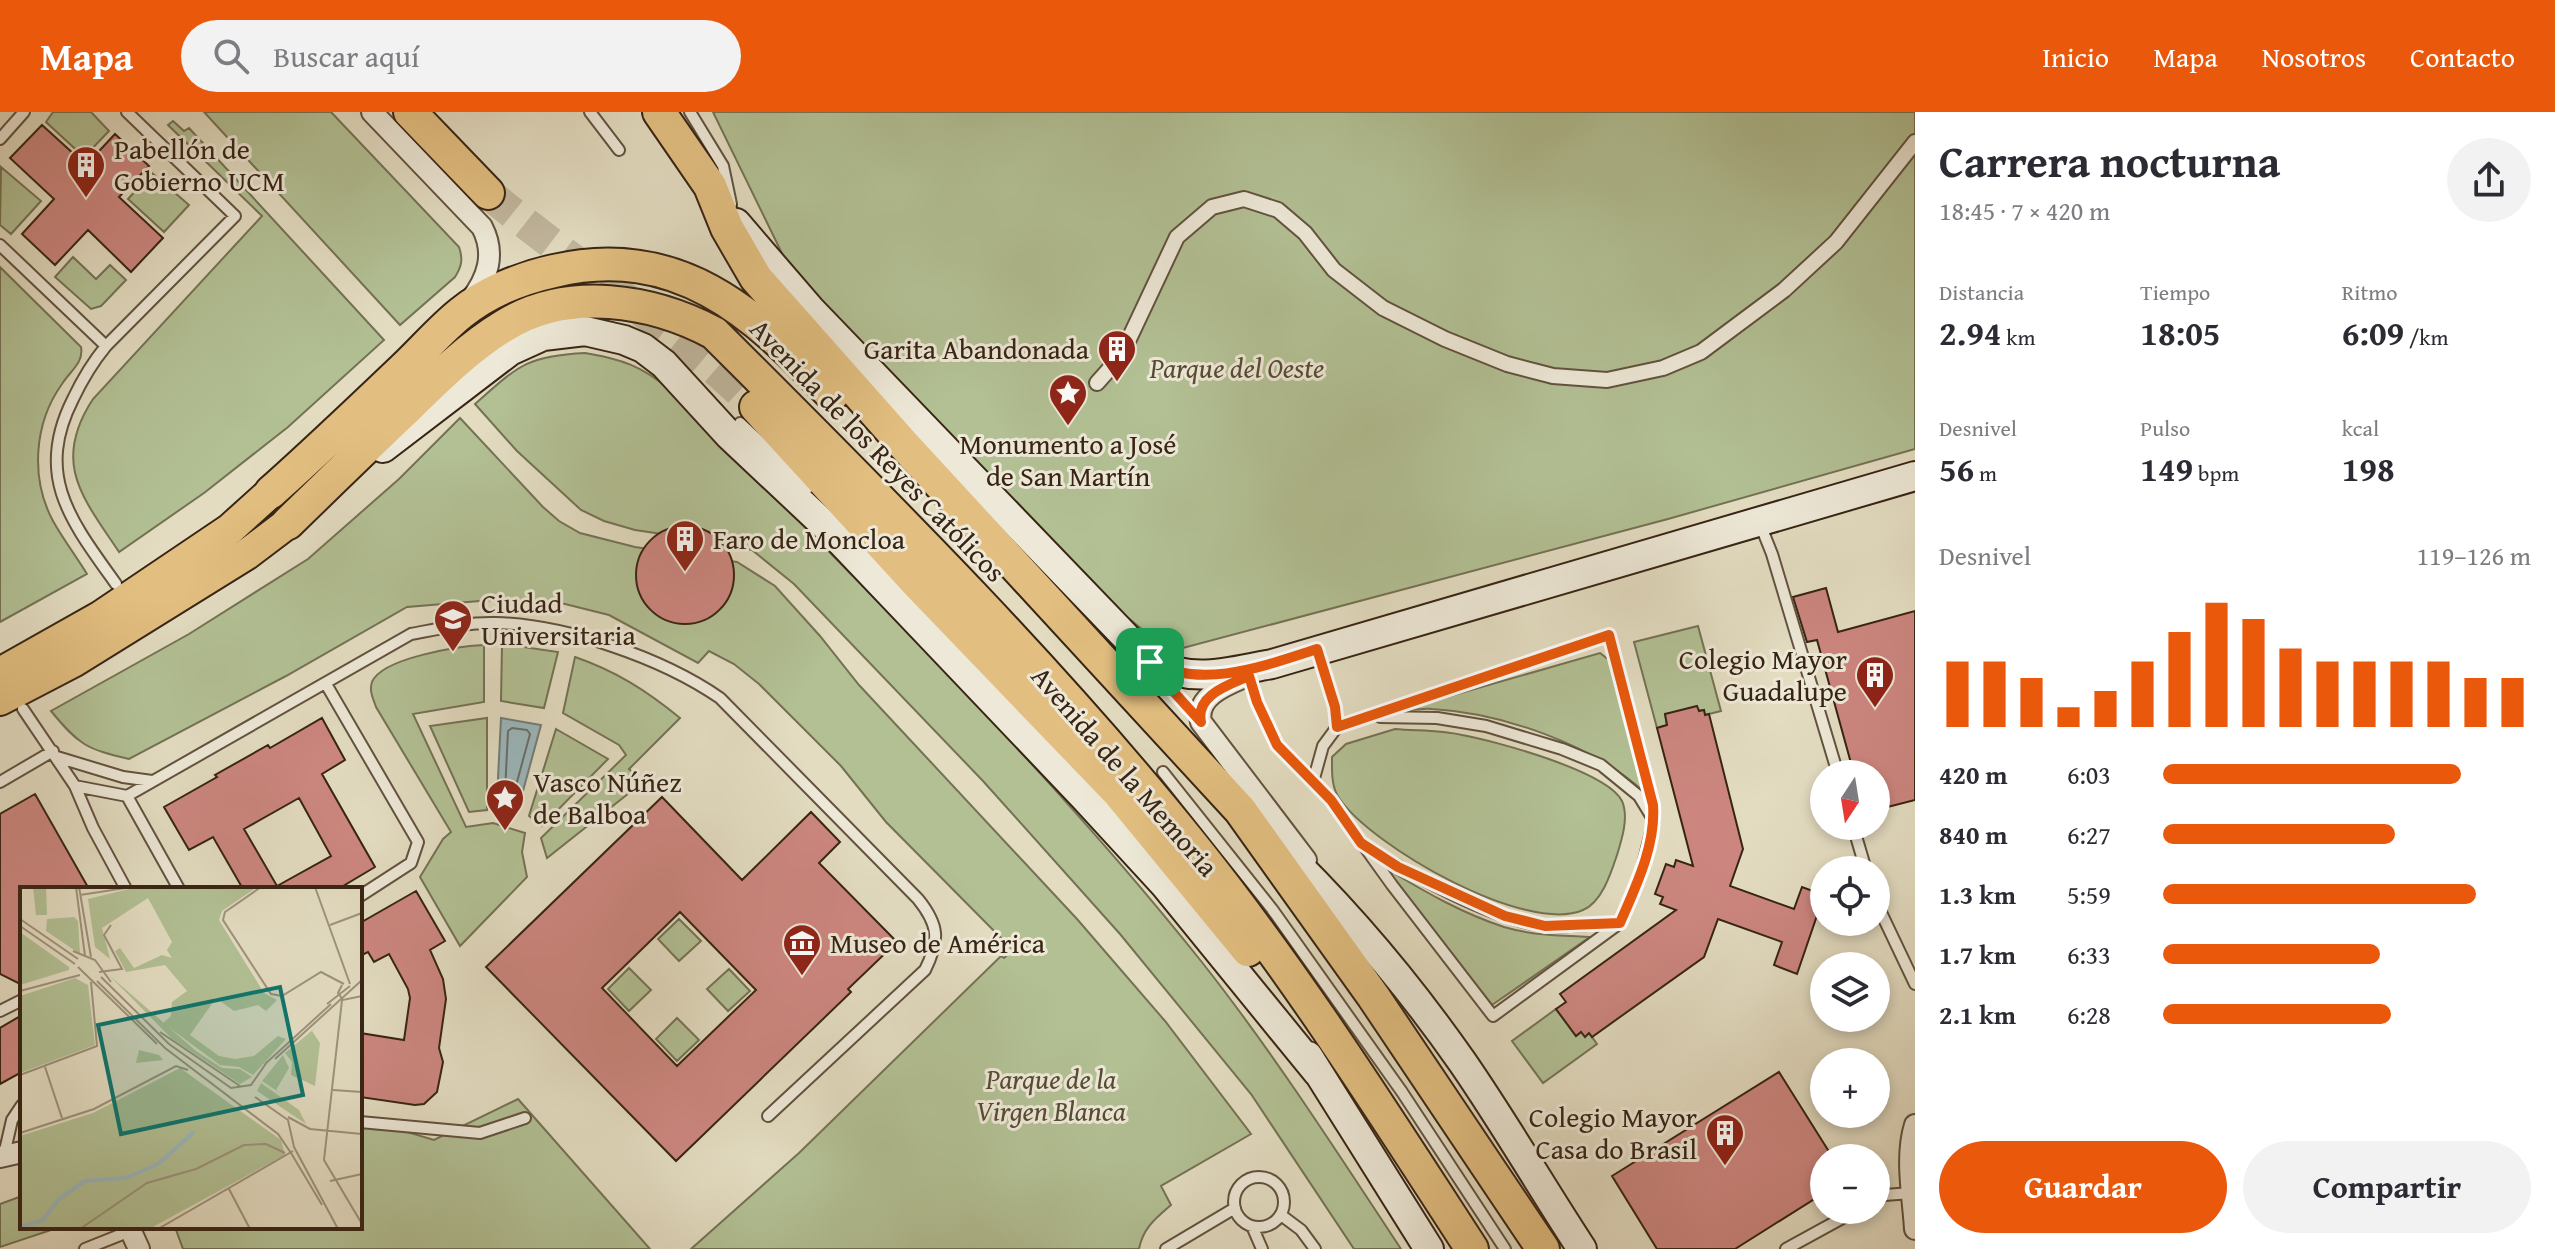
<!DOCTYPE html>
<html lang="es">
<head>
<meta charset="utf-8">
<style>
	:root { --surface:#fff; --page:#f2f2f3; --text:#2b2b33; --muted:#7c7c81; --accent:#ea580c }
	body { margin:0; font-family:"Gentium Book Plus",serif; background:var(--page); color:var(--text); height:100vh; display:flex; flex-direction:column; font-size:30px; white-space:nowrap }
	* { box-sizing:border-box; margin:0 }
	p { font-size:26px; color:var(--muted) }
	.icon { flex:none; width:44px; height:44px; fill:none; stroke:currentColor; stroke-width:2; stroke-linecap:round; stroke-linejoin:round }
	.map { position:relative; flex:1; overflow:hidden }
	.sheet { display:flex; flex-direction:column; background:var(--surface); width:640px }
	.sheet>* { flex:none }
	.needle { width:52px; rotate:192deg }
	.fabs { position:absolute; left:1810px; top:648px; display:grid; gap:16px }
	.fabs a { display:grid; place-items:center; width:80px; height:80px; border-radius:50%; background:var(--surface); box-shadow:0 4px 12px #0003; font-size:40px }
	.pin { position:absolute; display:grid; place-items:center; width:68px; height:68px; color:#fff; margin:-34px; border-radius:16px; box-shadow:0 4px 12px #0006 }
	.round { display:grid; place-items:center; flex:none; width:84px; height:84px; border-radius:42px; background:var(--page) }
	.overview { display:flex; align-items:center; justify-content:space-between; height:136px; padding:0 24px }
	h1 { font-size:44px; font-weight:600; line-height:60px }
	.metrics { display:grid; grid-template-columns:repeat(3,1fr); gap:12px; height:136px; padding:8px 24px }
	.metrics div { display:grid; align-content:center }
	.metrics b { font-size:34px; font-weight:600 }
	.metrics small { font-size:22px; font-weight:400 }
	.metrics p { font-size:22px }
	.chart { height:224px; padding:16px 24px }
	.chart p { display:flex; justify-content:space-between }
	.chart svg { width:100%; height:144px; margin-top:8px; stroke:var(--accent); stroke-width:6 }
	.primary-button { display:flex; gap:16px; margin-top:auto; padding:16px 24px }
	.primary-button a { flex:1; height:92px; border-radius:48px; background:var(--accent); color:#fff; font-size:32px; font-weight:600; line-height:92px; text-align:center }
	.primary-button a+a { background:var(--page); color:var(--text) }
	ul { padding:0 24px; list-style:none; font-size:26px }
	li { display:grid; grid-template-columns:128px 96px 1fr; align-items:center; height:60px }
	li i { height:20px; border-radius:10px; background:var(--accent) }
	header { display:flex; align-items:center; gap:48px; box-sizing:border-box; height:112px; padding:0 40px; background:var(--accent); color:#fff }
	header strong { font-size:38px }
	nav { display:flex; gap:44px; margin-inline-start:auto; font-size:28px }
	.search { width:560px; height:72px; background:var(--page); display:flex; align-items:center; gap:20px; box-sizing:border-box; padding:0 28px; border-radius:44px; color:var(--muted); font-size:30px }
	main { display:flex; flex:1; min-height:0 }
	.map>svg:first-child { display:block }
	.green { fill:#b2c094; stroke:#747254; stroke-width:2 }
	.water { fill:#9bb8be; stroke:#737d7a; stroke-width:2 }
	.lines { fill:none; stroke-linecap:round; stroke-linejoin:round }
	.shore { stroke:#696e69; stroke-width:2 }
	.building { fill:#cc867f; stroke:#372414; stroke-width:2; fill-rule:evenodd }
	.trunk-tunnel { stroke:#c1b79e; stroke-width:32; stroke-dasharray:32 16; stroke-linecap:butt }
	.service-casing { stroke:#62523f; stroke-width:14 }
	.pedestrian-casing { stroke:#62523f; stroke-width:18 }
	.minor-casing { stroke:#62523f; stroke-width:24 }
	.secondary-casing { stroke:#372414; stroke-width:32 }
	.primary-casing { stroke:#372414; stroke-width:34 }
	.trunk-casing { stroke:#372414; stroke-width:36 }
	.service { stroke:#ede8d7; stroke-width:10 }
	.pedestrian { stroke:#ede8d7; stroke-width:14 }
	.minor { stroke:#ede8d7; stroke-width:20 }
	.secondary { stroke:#ede8d7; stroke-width:28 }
	.primary { stroke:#e2be80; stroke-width:30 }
	.trunk { stroke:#e2be80; stroke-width:32 }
	.route-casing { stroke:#fff; stroke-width:16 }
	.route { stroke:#ea580c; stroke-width:10 }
	.labels { text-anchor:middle; stroke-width:6; stroke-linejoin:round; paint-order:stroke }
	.poi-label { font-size:28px; fill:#372414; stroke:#ede8d7; text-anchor:start }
	.park-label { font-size:28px; font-style:italic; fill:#564b34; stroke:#ede8d7 }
	.street-label { font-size:28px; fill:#372414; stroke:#ede8d7 }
	.inset-river { fill:none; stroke:#9bb8be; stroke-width:4 }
	.inset-road { fill:none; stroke:#9e927c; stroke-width:2 }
	.view { fill:#0f766e; fill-opacity:0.15; stroke:#0f766e; stroke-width:4 }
	.inset-edge { fill:none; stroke:#372414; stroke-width:4 }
</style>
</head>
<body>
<header>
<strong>Mapa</strong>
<div class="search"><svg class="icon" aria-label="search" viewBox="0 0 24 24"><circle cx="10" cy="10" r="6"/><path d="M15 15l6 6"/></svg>Buscar aquí</div>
<nav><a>Inicio</a><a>Mapa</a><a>Nosotros</a><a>Contacto</a></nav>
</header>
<main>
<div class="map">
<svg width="1915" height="1137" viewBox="0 0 1915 1137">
	<rect width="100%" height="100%" fill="#e3dcc1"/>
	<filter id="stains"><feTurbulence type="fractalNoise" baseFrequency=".0025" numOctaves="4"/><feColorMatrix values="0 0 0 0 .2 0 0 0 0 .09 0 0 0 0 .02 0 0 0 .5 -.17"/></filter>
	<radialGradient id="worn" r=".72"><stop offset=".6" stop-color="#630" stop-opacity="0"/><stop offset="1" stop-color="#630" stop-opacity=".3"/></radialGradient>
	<!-- green -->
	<path class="green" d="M53,0H91L109,19L84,45L46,10Z
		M204,0H331L459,135C463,147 462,154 455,165L400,213Z
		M713,0H1915V337L1668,407L1183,536L1149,523L1083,469L795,168Z
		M173,9L184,19L189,16L384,228L288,315L204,381L119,440C83,386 51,351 93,287L262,104L168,13Z
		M1,55L41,89L11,122L0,113Z
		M152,61L189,93L164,120L128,87Z
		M73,145L96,167L110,153L126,168L101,194L91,197L55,165Z
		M0,155L81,235C84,251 70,259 62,272C34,311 30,366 53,409C63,427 76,444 87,462L0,510Z
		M585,241C621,247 643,254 671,279C852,464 1039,646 1201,849C1273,940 1337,1040 1401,1137H1354L1251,982L1120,822L983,669L794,472L752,438L729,432L635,418L604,409L581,398L517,339L475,292C518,254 526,244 585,241Z
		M460,306L543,395L559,409L580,421L635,435L737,450L775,474L820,524L859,573L1077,807L1165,909L1251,1022L1161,1074L1171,1093C1155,1107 1143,1116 1139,1137H691L799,1041L1001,844L1004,846L1013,838L886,710L841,654L759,572L734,552L709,539L698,551L609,503L561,491L492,488L407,495L286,564L129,647C86,637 79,633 51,599L189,522L308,447L399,367Z
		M1698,514L1721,599L1705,603L1704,598L1665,602L1667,613L1657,616L1634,530Z
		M502,532L558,540L544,596L501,589Z
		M484,533V590L413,602L466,715L493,711L525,721L522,740L527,765L460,834L420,765L443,727L451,720L376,595C373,586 369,579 372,570C382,546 459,534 484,533Z
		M1600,541L1609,548L1643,679C1591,632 1502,601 1432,597C1420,596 1407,599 1395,600Z
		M575,545C616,559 647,579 680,606L629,657L643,670L547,746L541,726L626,643L619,633L563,601Z
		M487,606V698L469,700L430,614Z
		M556,617L608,647L542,714L529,704Z
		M1395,617C1417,619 1440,618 1462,623C1495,629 1607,659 1622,689C1629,705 1622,727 1617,743C1611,761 1602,790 1583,798C1526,823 1371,734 1339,686C1331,674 1332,659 1332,645L1346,632Z
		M1392,760C1427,781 1464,802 1504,815C1531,823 1561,824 1590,825L1492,893L1390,764Z
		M679,807L701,829L679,849L658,827Z
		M629,856L651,878L629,899L608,877Z
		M729,857L750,879L728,899L707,877Z
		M1556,897L1576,924L1581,920L1585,924L1589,921L1597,932L1543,971L1512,929Z
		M677,906L699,928L677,949L656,927Z
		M518,987L650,1137H183L175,1115H360V1006L434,1028Z
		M22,1084V1115H60L0,1135V1092Z"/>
	<!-- water -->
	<path class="water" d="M501,606L541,613L520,690L516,693L499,690L497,686Z"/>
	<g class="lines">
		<!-- shore -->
		<path class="shore" d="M512,616L527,618L530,622L514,681L510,684L505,680L508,619Z"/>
	</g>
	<!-- building -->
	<path class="building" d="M42,13L86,53L115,22L149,54L119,85L163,126L131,160L88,118L55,153L22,122L54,87L10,46Z
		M636 463a49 49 0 1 1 98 0a49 49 0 1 1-98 0Z
		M1826,476L1838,520L1915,499V688L1876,698V662H1854L1817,528L1807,530L1793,485Z
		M1697,594L1699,599L1704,598L1705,603L1709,602L1743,737L1730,774L1794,797L1802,775L1824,783L1797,862L1774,853L1782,830L1718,807L1704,845L1592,925L1589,921L1585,925L1581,920L1576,924L1556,897L1566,890L1560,882L1676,798L1660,792L1663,785L1655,782L1666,752L1674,755L1676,748L1693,754L1657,616L1667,613L1665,602Z
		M322,606L345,648L322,662L375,755L338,777H243L213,725L189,738L164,695L217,665L215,663L268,633L270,636ZM299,686L331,744L277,774L244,717Z
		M35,682L89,777H22V873L0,862V702Z
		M662,685L742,768L811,700L840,730L819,751L897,830L848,877L851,880L676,1049L486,855ZM680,800L756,878L677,954L602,876Z
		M416,779L445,829L430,838L443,867L446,887L439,936L443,950L437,980L424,992L415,993L360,985V921L404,928L410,886L408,877L389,842L374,850L368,840L360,844V811Z
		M22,903V960L0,972V916Z
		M1779,960L1833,1046H1824V1081L1735,1137H1657L1612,1064Z"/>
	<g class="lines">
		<!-- trunk-tunnel -->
		<path class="trunk-tunnel" d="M488,81C576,155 675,215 756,295"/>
		<!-- service casing -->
		<g class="service-casing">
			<path id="service" d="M590,0L619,38
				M690,0L723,54L731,92
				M0,27L24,0
				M0,133L106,234L235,104L127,0
				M106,234C92,251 82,268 73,287C34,364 71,409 116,472
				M740,311L809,375
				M1760,412L1772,442L1838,662
				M1318,539L1335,595L1337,615
				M1157,561L1199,609
				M1249,564L1257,590L1277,633L1331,688L1392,773L1493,904L1620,811L1641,761L1654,708L1653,693L1609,523L1337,615L1323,634L1313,670
				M326,572L418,730L411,751L360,784
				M23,597L75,674L93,716L126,777
				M1380,605L1437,606L1486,614L1562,637L1601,653L1639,684L1653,707
				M57,645L123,665L152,669
				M1163,660L1272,797L1402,980L1505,1137
				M0,670L53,639
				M75,674L127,684L411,522C438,517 468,510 496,511C567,513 662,546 720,586L918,787C939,813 940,828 925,858L768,1004
				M127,684L179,777
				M1853,714L1866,758
				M1366,734C1409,762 1495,809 1546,814C1569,816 1596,812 1620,811
				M1876,790L1915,872
				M0,899L22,888
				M360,1010L480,1021L525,1006
				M4,1043L12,1008L22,993
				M1234 1090a25 25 0 1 1 50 0a25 25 0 1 1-50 0Z
				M1876,1088L1884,1083L1912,1081
				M1281,1103L1301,1118L1315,1137
				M1252,1114L1262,1137
				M85,1137L130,1119
				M1166,1137L1235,1096
				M1786,1137L1857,1098"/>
		</g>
		<!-- pedestrian casing -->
		<g class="pedestrian-casing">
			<path id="pedestrian" d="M1097,271L1121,244L1177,125L1212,95L1244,87L1278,98L1305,121L1334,158L1383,196L1445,227L1507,252L1553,264L1607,268L1663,256L1701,240L1784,178L1836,130L1915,30"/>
		</g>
		<!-- minor casing -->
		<g class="minor-casing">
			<path id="minor" d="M372,0L482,115C496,142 488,166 470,189
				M1249,563C1229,572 1195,583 1201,610L1306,748
				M1915,1013C1905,1045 1913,1084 1915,1117
				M0,1045L22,1040
				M129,1115L139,1137"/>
		</g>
		<!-- secondary casing -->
		<g class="secondary-casing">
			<path id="secondary" d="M736,111L810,197L1150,550C1193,572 1227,560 1272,552L1915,364
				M383,336L510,239L543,224L585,219L624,228L643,236L664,252L729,323L830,418L1085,686L1164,772L1318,961
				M1272,728C1343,795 1407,871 1463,951C1505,1012 1542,1076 1582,1137
				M1308,944L1429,1137"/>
		</g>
		<!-- primary casing -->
		<g class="primary-casing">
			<path id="primary" d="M0,561L101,504L230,417L271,380
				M0,588L73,550L247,442L288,411"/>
		</g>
		<!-- trunk casing -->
		<g class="trunk-casing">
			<path id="trunk" d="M410,0L488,81
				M659,0L710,74L727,116L756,166L904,333L1240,698L1373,884L1543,1137
				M756,295L918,472L1119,681L1248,838
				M271,380C316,340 360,298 404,256C423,238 441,217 461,201C487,180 522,166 554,159C677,130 754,200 832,283
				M288,411C326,374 364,337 402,301C434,270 466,237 504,214C568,174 652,188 714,221C879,386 1047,552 1193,734C1295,861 1383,1000 1472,1137"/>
		</g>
		<!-- service -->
		<use href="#service" class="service"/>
		<!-- pedestrian -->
		<use href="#pedestrian" class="pedestrian"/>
		<!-- minor -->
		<use href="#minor" class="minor"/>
		<!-- secondary -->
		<use href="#secondary" class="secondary"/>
		<!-- primary -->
		<use href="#primary" class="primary"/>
		<!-- trunk -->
		<use href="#trunk" class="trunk"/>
	</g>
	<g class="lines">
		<!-- route casing -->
		<g class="route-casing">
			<path id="route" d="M1609,523L1653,693C1656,733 1636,774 1620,811L1545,814L1505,804L1398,755L1361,731L1331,688L1277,633L1257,590L1249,564C1229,573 1195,583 1201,610L1153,557L1150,550C1203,578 1264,554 1317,537L1335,595L1337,615Z"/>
		</g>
		<!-- route -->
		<use href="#route" class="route"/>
	</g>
	<!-- icons -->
	<defs>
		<g id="building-pin" transform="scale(2)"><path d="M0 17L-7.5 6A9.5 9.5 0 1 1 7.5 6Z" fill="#8f2418" stroke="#ede8d7"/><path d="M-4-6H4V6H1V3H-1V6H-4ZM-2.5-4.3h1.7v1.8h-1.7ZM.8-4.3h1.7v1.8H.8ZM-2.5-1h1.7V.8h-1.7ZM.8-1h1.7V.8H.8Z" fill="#fff"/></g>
		<g id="sight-pin" transform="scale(2)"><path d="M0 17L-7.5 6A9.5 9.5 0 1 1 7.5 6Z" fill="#8f2418" stroke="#ede8d7"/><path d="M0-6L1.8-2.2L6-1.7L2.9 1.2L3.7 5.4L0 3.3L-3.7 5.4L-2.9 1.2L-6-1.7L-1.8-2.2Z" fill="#fff"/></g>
		<g id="university-pin" transform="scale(2)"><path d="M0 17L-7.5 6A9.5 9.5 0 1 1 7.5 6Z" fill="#8f2418" stroke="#ede8d7"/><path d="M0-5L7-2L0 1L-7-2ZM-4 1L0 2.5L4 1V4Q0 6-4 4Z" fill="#fff"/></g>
		<g id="museum-pin" transform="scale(2)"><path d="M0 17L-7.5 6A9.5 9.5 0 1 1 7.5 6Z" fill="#8f2418" stroke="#ede8d7"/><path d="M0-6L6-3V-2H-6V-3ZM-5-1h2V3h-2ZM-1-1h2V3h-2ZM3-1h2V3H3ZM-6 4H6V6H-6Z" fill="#fff"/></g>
	</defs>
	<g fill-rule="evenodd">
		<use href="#building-pin" x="86" y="53"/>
		<use href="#building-pin" x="1117" y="237"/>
		<use href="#sight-pin" x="1068" y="281"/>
		<use href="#building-pin" x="685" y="427"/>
		<use href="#university-pin" x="453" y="507"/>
		<use href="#building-pin" x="1875" y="563"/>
		<use href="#sight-pin" x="505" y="686"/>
		<use href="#museum-pin" x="802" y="831"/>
		<use href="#building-pin" x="1725" y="1021"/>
	</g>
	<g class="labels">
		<!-- poi labels -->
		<g class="poi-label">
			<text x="114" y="47">Pabellón de<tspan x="114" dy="32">Gobierno UCM</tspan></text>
			<text x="1089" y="247" text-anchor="end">Garita Abandonada</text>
			<text x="1068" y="342" text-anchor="middle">Monumento a José<tspan x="1068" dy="32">de San Martín</tspan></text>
			<text x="713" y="437">Faro de Moncloa</text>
			<text x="481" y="501">Ciudad<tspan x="481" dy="32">Universitaria</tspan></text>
			<text x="1847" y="557" text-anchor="end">Colegio Mayor<tspan x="1847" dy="32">Guadalupe</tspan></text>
			<text x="533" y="680">Vasco Núñez<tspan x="533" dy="32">de Balboa</tspan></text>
			<text x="830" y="841">Museo de América</text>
			<text x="1697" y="1015" text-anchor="end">Colegio Mayor<tspan x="1697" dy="32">Casa do Brasil</tspan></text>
		</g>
		<!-- park labels -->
		<g class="park-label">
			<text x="1237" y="266">Parque del Oeste</text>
			<text x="1051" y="977">Parque de la<tspan x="1051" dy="32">Virgen Blanca</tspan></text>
		</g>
		<!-- street labels -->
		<g class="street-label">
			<text transform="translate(878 338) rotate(46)" y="10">Avenida de los Reyes Católicos</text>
			<text transform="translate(1125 659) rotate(49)" y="10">Avenida de la Memoria</text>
		</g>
	</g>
	<!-- overview -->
	<g transform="translate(20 775)">
		<rect width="342" height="342" fill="#e3dcc1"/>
		<path d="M13,0H26L27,28H16ZM117,0H237L202,24L199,33L244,106L257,113L246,124L238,118L214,124L196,111L170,148L199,169L215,172L234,169L258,149L266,152L233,188L219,180L200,178L143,136L151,129L152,115L167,104L145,78L106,85L95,64L100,61L114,81L142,68L152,71L147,63L152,55L128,11L82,41L90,72L75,60L68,12ZM54,30L58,34L60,67L26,44L27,32ZM0,45L49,80V83L0,98ZM89,88L176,164L202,181L220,182L232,190L220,197L151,151ZM55,91L68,98L75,158L0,186V109ZM301,136L292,144L300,156L295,199L271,188L272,175L265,166ZM119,163L139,168L143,173L116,176ZM263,168L269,181L256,203L266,210L242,194ZM160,181L261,253L265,268L129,342H0V249L73,226ZM241,196L279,223L286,237L237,204Z" fill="#b2c094"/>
		<path class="inset-river" d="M1,339L22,334L39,312L65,294L106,291L138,277L174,245"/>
		<path class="inset-road" d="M56,0L65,69M59,0L71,70M241,0L205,25L203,33L251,107L262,109L301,85L324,97M295,0L330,97M60,8L112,0M0,32L58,72M310,38L342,26M0,39L55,77M53,64L75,73L91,95M58,80L137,157M79,85L102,82L84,48L91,38M81,90L149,157L211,201L231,198L247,175M77,94L145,161L258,247L271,266M322,98L318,106L323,113L342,109M0,104L60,88M322,113L304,273L342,337M307,117L330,99M140,145L220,199M255,172L342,93M245,177L311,117M25,180L42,231M0,188L77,159L71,95M313,203L342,205M235,210L268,233L274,260M268,230L290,242L342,247M0,246L74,222L156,179L168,183M274,260L318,342M271,266L302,318M310,294L342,287M209,302L230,342M60,342L127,296L176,282L224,258L246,257L265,266M138,342L273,264"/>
		<path class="view" d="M260,100L283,208L101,247L78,138Z"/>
		<rect width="342" height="342" class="inset-edge"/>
	</g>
	<rect width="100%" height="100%" filter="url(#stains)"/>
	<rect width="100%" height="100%" fill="url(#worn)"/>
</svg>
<div class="fabs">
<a><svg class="needle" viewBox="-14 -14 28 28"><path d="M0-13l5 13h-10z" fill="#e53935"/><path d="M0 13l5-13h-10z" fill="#7c7c81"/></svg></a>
<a><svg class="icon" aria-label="locate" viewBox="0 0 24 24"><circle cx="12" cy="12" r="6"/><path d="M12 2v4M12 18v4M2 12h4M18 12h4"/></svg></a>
<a><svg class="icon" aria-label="layers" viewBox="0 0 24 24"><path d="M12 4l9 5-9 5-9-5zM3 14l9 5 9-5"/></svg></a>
<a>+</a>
<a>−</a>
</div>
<div class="pin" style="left:1150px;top:550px;background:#1e9e55"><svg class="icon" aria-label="arrive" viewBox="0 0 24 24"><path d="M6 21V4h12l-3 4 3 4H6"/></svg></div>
</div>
<section class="sheet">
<div class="overview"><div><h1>Carrera nocturna</h1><p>18:45 · 7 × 420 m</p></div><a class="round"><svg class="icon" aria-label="share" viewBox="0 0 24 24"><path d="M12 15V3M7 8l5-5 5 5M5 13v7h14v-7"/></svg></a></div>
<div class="metrics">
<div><p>Distancia</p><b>2.94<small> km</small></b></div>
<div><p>Tiempo</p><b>18:05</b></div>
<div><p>Ritmo</p><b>6:09<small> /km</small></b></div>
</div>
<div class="metrics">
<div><p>Desnivel</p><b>56<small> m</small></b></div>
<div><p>Pulso</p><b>149<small> bpm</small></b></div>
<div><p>kcal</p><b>198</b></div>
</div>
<div class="chart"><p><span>Desnivel</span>119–126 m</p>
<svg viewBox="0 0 160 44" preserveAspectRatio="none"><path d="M5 44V24M15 44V24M25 44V29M35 44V38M45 44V33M55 44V24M65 44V15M75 44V6M85 44V11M95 44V20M105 44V24M115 44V24M125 44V24M135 44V24M145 44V29M155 44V29"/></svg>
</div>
<ul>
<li><b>420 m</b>6:03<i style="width:81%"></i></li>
<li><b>840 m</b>6:27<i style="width:63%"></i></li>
<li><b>1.3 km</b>5:59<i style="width:85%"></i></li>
<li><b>1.7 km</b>6:33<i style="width:59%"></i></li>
<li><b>2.1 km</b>6:28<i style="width:62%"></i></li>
</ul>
<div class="primary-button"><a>Guardar</a><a>Compartir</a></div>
</section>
</main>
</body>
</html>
